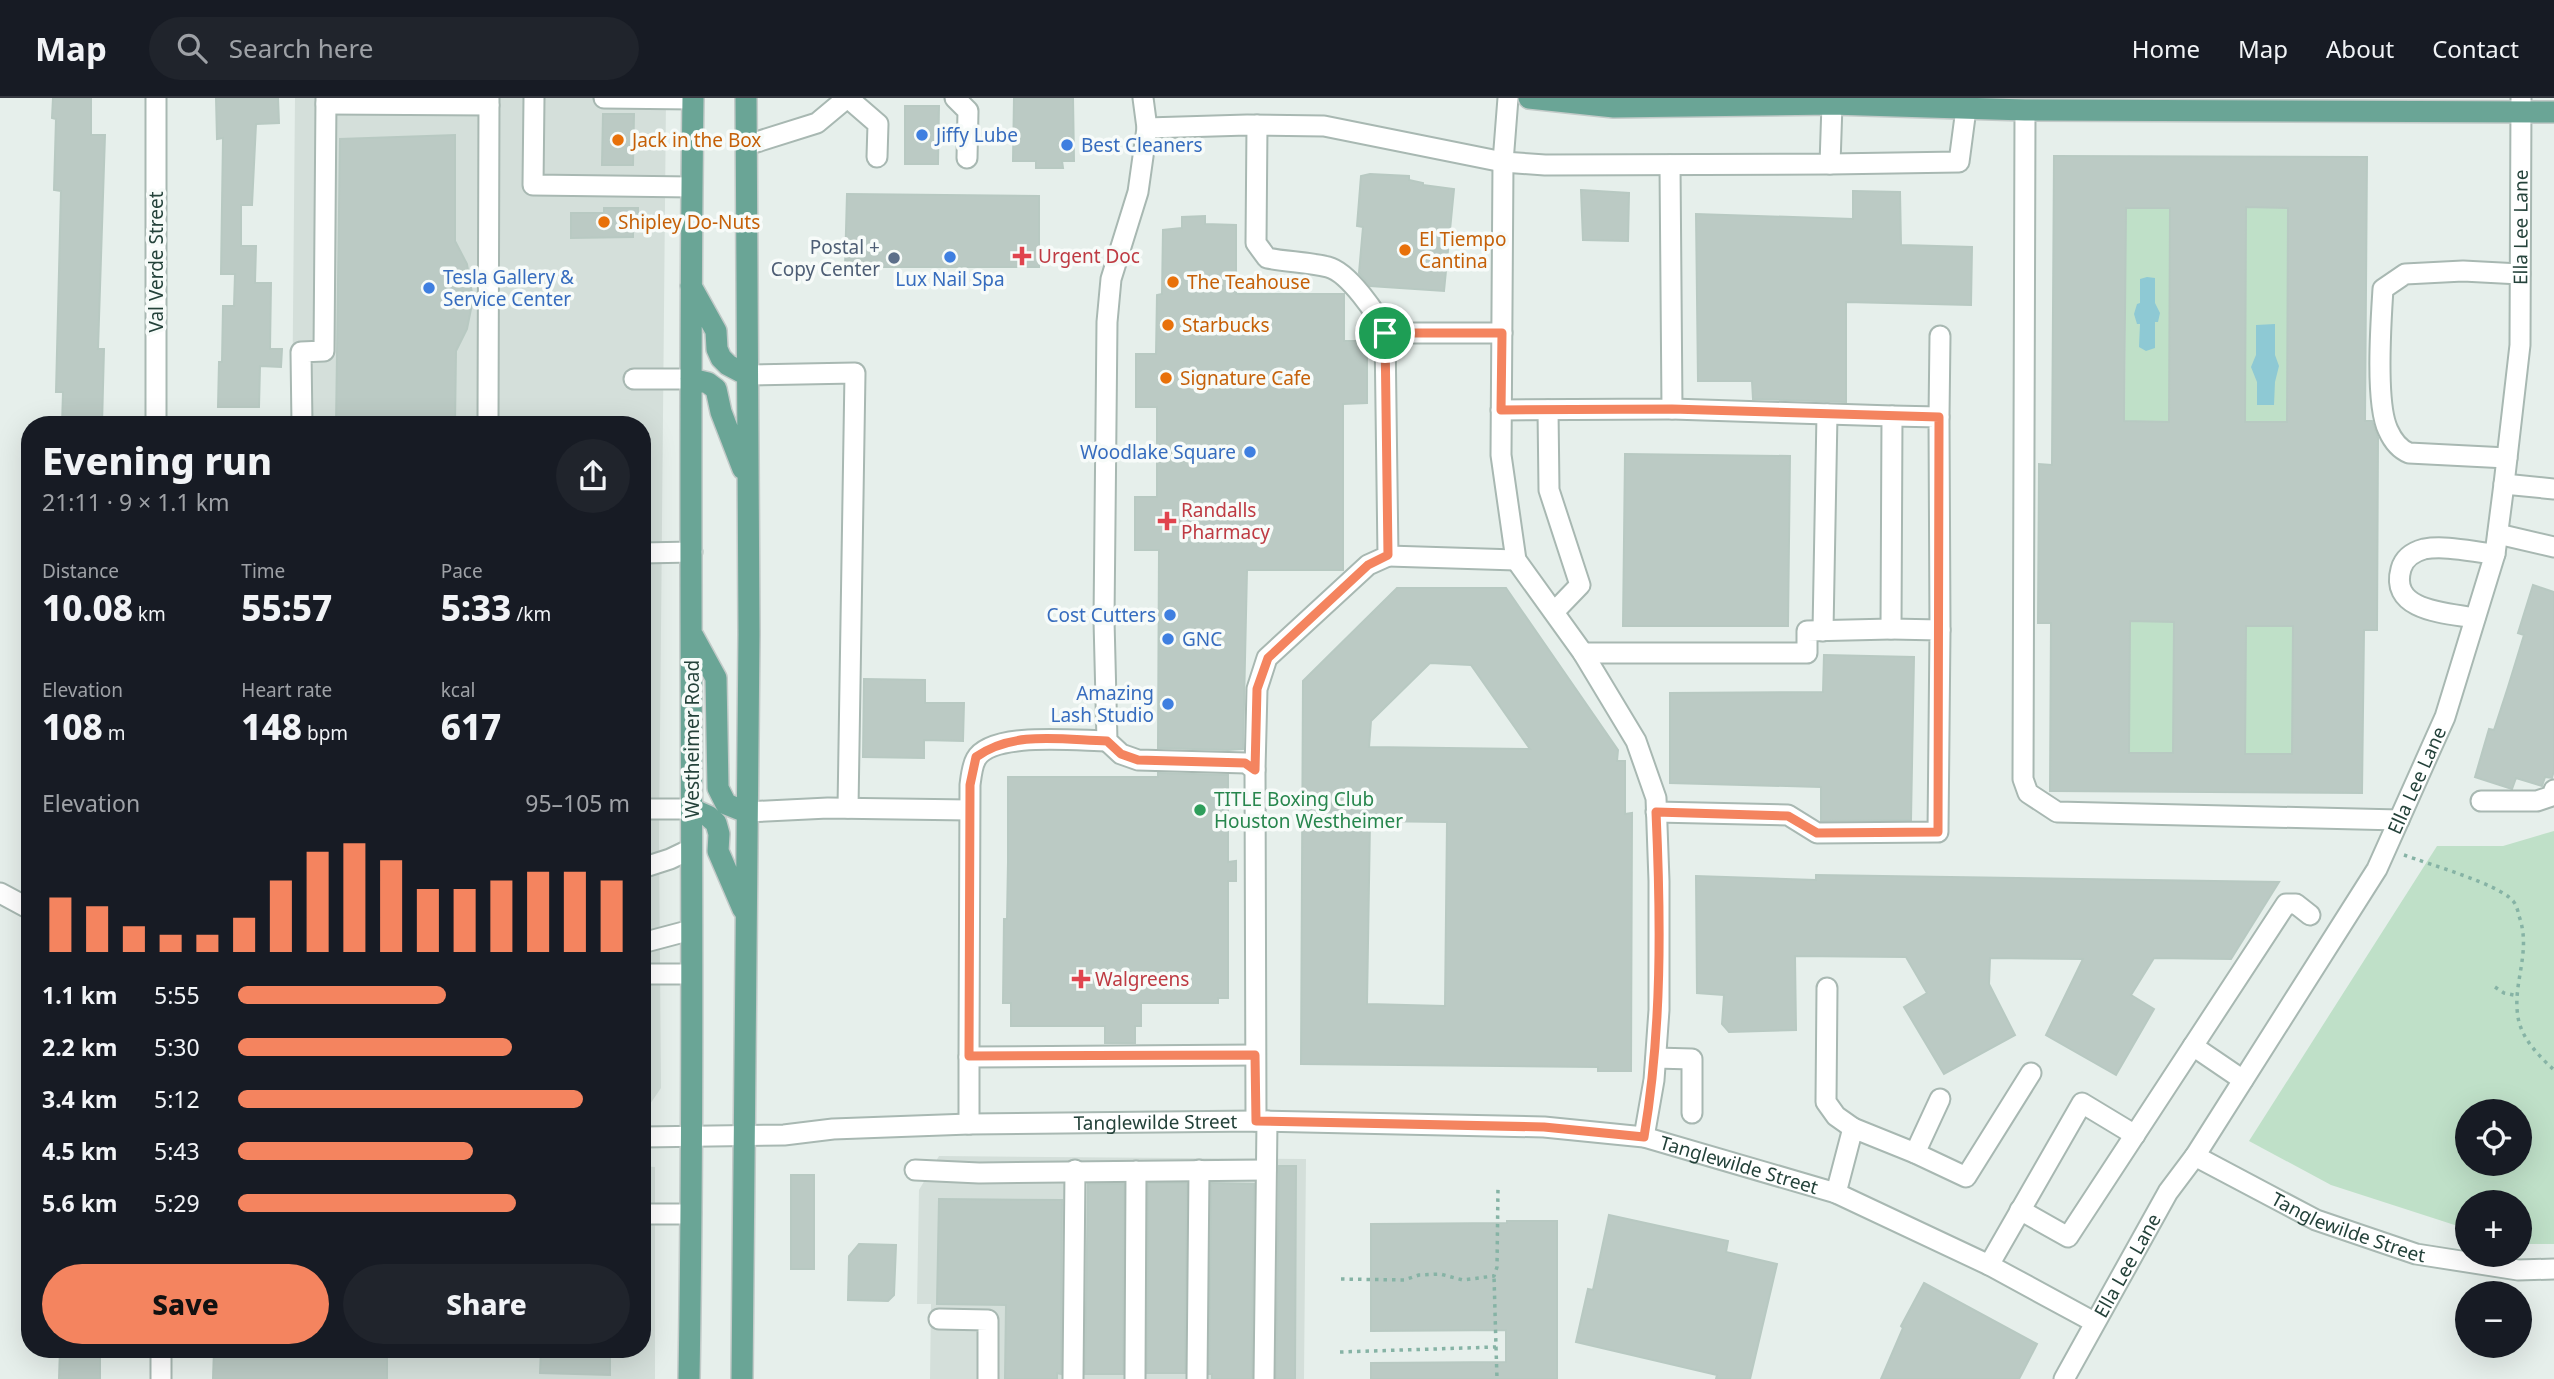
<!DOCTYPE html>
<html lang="en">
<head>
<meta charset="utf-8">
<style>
	:root { --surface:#171b24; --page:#20242c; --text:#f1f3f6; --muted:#9ea1a6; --line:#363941; --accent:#f4845f }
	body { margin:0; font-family:"Noto Sans",sans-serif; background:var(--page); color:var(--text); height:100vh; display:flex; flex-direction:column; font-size:26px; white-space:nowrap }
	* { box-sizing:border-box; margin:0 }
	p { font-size:23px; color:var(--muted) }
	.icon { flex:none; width:38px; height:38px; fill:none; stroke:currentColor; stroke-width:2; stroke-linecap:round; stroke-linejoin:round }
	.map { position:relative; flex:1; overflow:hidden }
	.details { position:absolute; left:21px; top:318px; width:630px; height:942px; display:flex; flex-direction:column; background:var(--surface); border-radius:28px; box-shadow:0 7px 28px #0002 }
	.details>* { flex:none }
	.tools { position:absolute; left:2455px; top:1001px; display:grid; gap:14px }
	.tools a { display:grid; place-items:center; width:77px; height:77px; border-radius:50%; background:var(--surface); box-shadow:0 7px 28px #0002; font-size:35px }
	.pin { position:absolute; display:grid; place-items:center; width:60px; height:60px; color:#fff; margin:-30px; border:4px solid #fff; border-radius:50%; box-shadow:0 2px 7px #0007 }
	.round { display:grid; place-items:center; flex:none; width:74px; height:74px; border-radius:37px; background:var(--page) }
	.head { display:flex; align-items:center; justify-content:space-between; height:119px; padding:0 21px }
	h1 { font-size:38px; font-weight:800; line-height:52px }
	.stats { display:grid; grid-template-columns:repeat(3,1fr); gap:10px; height:119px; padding:7px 21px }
	.stats div { display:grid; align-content:center }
	.stats b { font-size:35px; font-weight:800 }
	.stats small { font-size:19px; font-weight:400 }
	.stats p { font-size:19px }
	.chart { height:196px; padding:14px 21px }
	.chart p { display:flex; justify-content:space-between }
	.chart svg { width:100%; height:126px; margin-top:7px; stroke:var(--accent); stroke-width:6 }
	.action { display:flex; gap:14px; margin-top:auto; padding:14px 21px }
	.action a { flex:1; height:80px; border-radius:42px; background:var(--accent); color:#111; font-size:28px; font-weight:800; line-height:80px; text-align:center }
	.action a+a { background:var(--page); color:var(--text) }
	ul { padding:0 21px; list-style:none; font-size:23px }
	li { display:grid; grid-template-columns:112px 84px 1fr; align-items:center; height:52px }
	li i { height:18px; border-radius:9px; background:var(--accent) }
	header { display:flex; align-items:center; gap:42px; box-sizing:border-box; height:98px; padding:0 35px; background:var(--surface); border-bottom:2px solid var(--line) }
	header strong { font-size:33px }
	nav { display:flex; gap:38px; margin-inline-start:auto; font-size:24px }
	.search { width:490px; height:63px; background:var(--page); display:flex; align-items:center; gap:18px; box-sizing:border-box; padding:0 24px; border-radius:38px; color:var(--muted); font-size:26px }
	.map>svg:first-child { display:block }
	.built { fill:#d4dfda }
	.green { fill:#bfe0c8; fill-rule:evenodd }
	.water { fill:#8ec9d4 }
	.building { fill:#bbcac4; stroke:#b8c9c2; stroke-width:2; fill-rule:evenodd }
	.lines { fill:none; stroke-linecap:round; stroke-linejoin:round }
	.minor-casing { stroke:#a8b8b2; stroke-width:23 }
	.major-casing { stroke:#c2cac8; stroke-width:24 }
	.path { stroke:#86b3a5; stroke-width:3.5; stroke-dasharray:3.5 5; stroke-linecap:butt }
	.minor { stroke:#fff; stroke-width:19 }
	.major { stroke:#6aa596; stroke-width:21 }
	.route-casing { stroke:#fff; stroke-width:14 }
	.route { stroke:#f4845f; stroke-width:9 }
	.shop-dot { fill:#3f7fe0; stroke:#f7fbf9; stroke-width:2.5 }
	.food-dot { fill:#e8710a; stroke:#f7fbf9; stroke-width:2.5 }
	.health-dot { fill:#e0444e; stroke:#f7fbf9; stroke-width:2.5 }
	.service-dot { fill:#5c6f8a; stroke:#f7fbf9; stroke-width:2.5 }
	.leisure-dot { fill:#2e9e5b; stroke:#f7fbf9; stroke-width:2.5 }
	.labels { text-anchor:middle; stroke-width:7; stroke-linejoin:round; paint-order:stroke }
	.shop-label { font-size:19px; fill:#366cbe; stroke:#f7fbf9; text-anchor:start }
	.food-label { font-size:19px; fill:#c56008; stroke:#f7fbf9; text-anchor:start }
	.street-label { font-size:19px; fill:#24423a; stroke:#f7fbf9 }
	.service-label { font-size:19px; fill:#4e5e75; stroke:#f7fbf9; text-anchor:end }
	.health-label { font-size:19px; fill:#be3a42; stroke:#f7fbf9; text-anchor:start }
	.leisure-label { font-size:19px; fill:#27864d; stroke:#f7fbf9; text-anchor:start }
</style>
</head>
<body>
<header>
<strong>Map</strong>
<div class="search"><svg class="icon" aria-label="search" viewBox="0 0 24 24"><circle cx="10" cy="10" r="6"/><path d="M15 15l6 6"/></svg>Search here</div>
<nav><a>Home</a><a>Map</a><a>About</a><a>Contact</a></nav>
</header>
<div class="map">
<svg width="2554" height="1281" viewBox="0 0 2554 1281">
	<rect width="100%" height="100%" fill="#e6efeb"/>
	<!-- built -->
	<path class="built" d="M295,0H666L659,744L661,990L648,1009L642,1008V327H292Z
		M939,1058L1306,1061L1304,1281H930L931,1206H917L919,1092Z
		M642,1068L655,1069V1281H288V1251H642Z"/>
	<!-- green -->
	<path class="green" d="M2246,109L2288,110L2287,324H2245Z
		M2126,110H2170L2169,324L2125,323Z
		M2130,523L2174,524L2173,655H2129Z
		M2246,528H2293L2292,656H2245Z
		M2554,733V1146H2520V1104H2468L2467,1131L2331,1087L2249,1043L2437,748H2503ZM2468,1013H2520V1066H2468Z"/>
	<!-- water -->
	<path class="water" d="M2147,179L2155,180V205L2160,215L2158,224H2155V250L2146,253L2139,249L2140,226H2137L2134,216L2137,206L2140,205V181Z
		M2275,226V257L2279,268L2275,284L2274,307H2257V284L2251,269L2256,257V227Z"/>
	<!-- building -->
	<path class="building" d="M53,0H91V37H105L98,251H104L102,327H62L63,294H56L61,93L54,92L56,21L52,20Z
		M216,0H278L279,25L256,26L252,107H241V148H256L255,185H271L270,251H282L281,269L260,268L259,309H218L219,264H222L223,208H234L235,176H221L223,40L217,41Z
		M1014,0H1073L1074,63H1062L1063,70H1036V63H1013Z
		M905,8H939L938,66H905Z
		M603,16H634L633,67H602Z
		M455,37V143L467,166L473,201L467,231L456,253L455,327H336L340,41Z
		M2054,58L2367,59L2365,323H2372L2378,340L2377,532H2364L2362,695L2050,693L2051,525H2038L2039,366L2052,367ZM2246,109L2288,110L2287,324H2245ZM2126,110H2170L2169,324L2124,323ZM2130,523L2174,524L2173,655H2129ZM2246,528H2293L2292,656H2245Z
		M1370,76L1409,78V82L1423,85V87L1454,91L1444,193L1370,188L1359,175L1363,129L1357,128L1361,78Z
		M1581,92L1629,95L1628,143L1583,142Z
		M1853,93L1900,94L1901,147L1972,149L1971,207L1846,204V304L1753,301L1752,283H1698L1696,116L1853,121Z
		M847,96L1039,98V169H845Z
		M604,110H638V133H633V139L571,140V115H604Z
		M1205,118V126L1236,127V196H1344V243H1367V305L1343,306V472H1247L1243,651L1228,652L1158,650L1159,452H1135V399H1157V309H1136V256H1156L1157,197L1162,196L1163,132L1182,130V119Z
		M1625,356L1790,358L1788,528H1623Z
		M2533,487L2554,494V672L2552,680L2545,679L2542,688L2516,680L2512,691L2475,679L2489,631L2494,632L2508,589L2524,537L2518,535Z
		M1397,490H1506L1618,652L1617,663H1625V716L1632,715L1631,973H1598V969L1301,966L1303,583ZM1430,565L1471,567L1530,651L1369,649L1371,623ZM1370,723L1447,724L1445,908L1367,906Z
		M1824,557L1914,559L1911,722L1821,723V689L1670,685V595L1823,594Z
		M864,581L925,582V605H964L963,643L924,642V660L863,659Z
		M1158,675L1228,677V764L1236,763V783H1228V900H1218V905H1141V928H1135V945H1105V928H1011V905H1003L1004,821H1007L1008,764V679H1158Z
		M1816,777L2279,784L2231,861L2154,860L2131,897L2154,911L2116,977L2046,937L2083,861L1990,860L1989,886L2015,937L1944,976L1904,909L1927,895L1906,859L1795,858L1796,932L1729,934L1722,926L1724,897L1697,895L1696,778L1816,782Z
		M1279,1068H1296L1295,1281H1276Z
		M791,1077H814V1171H791Z
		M1148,1085H1187L1185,1275H1147Z
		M1211,1085L1254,1086L1252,1281H1212V1276H1209Z
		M1088,1086H1124L1123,1276H1085Z
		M939,1101L1062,1102L1061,1276L1057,1275V1281H1005L1006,1207L937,1206Z
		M1609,1117L1728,1143L1726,1154L1777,1166L1750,1281H1716L1717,1277L1576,1244L1588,1191L1593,1192Z
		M1507,1123H1557V1281H1371V1265L1506,1264V1232L1371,1233V1126L1507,1125Z
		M859,1146L896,1147L894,1197L888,1203L848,1202L849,1158Z
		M1924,1185L2037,1246L2019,1281H1881L1903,1230L1901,1228Z
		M60,1251H100V1281H59Z
		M214,1251H387V1281H213Z
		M541,1251H610V1277L540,1275Z"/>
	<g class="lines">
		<!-- minor casing -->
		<g class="minor-casing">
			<g id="minor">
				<path d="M156,0V327"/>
				<path d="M534,0L533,87L692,89"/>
				<path d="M604,0L693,1"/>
				<path d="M848,0L878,26L877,59"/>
				<path d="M955,0L968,13L967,60"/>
				<path d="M1143,0L1147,30L1247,27L1324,28L1503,64L1545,67L1830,66L1832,6"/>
				<path d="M1508,0L1503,64L1501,357L1516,462L1583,555L1636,643L1656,700L1659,783V912L1654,982L1644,1039"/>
				<path d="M326,6L489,7"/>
				<path d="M2025,12L2023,681L2028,695L2057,714L2399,722"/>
				<path d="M1147,30L1138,94L1111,181L1107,224L1104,522L1107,643L1121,656L1138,662L1246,665L1255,672L1256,1023"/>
				<path d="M747,47L817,25L847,0"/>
				<path d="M1830,66L1959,64L1966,11"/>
				<path d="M1385,235H1502"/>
				<path d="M747,277L855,275L848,710"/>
				<path d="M634,281H691"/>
				<path d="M1501,312L1672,311L1670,67"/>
				<path d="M1548,312L1549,392L1580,487L1554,514"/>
				<path d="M1892,318L1939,319L1940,532"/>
				<path d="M1939,319L1940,238"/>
				<path d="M302,327L301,254L324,253L326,0"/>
				<path d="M488,327L489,0"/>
				<path d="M2507,360L2409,355C2399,351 2392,341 2388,332C2375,305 2381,222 2383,191L2405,176L2463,173L2520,176"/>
				<path d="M2504,386L2554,391"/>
				<path d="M2498,436L2554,449"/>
				<path d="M642,455L692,454"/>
				<path d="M1388,458L1516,462"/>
				<path d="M2475,520C2448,515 2389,514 2401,471C2404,460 2413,454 2424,451C2446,447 2473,454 2495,456"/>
				<path d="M1823,533L1827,316"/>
				<path d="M1583,555H1807V533L1891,531"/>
				<path d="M1255,672L1257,591L1267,560L1368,467L1388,458L1385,235C1378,216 1348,174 1328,169C1308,164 1287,164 1267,160L1256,145L1257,27"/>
				<path d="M2481,703H2537L2552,698L2554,692"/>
				<path d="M642,711H692"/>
				<path d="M746,714L828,710L969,712"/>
				<path d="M1656,714L1788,717L1817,735L1938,734L1940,532L1891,531L1892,318L1672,311"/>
				<path d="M642,770L670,761L691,751"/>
				<path d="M0,795L30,811"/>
				<path d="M642,845L691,832"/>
				<path d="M642,876H691"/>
				<path d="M1827,890L1826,1004L1836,1018L1853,1030"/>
				<path d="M2193,948L2243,982"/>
				<path d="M969,959L970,687C971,679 972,668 976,661C991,633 1079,643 1107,643"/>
				<path d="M1656,960L1692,961V1015"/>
				<path d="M969,1026V959L1255,957"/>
				<path id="s1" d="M642,1039L784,1037L833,1031L969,1026L1256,1023L1544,1029L1644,1039L1836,1095L1989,1167L2094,1224"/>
				<path d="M1915,1055L1940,1001"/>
				<path id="s2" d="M2195,1058L2316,1122L2416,1156L2518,1172L2554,1171"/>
				<path d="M915,1072L979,1075L1266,1072"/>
				<path d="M1836,1095L1853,1030L1915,1055L1966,1079L2031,975"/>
				<path d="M2020,1112L2068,1139L2286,806H2296L2310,817"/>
				<path d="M642,1116H691"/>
				<path d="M1989,1167L2082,1005L2135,1037"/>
				<path d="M939,1221L988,1222V1281"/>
				<path d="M161,1251V1281"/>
				<path d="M1073,1281L1075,1072"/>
				<path d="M1135,1281L1136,1073"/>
				<path d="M1197,1281L1199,1072"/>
				<path d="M1264,1281L1267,1023"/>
				<path id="s3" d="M2064,1281L2168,1094L2195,1058L2377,771L2445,619L2495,456L2504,386L2520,247L2521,0"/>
			</g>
		</g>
		<!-- major casing -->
		<g class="major-casing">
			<path id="major" d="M1529,0L1614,9L1832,6L2025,12L2554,14
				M691,188L716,233L717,251L721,260L728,267L747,277
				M691,281L708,285L716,291L721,314L743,371
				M693,538L716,580L718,690L726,706L746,714
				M692,711L708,718L716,725L719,736L718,753L743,811
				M689,1281C696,854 687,427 693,0
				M742,1281L749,536L746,0"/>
		</g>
		<!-- path -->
		<path class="path" d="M2404,757C2428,766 2499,786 2513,803C2516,806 2518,813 2519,818C2532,854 2512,885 2518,919C2521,940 2539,958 2554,972
			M2495,889L2504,895L2518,898
			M1341,1181L1404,1182L1419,1177L1440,1176L1463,1182L1494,1178L1497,1169L1498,1089
			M1496,1249L1497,1281
			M1340,1254L1496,1249L1494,1178"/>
		<!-- minor -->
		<use href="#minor" class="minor"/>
		<!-- major -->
		<use href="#major" class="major"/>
	</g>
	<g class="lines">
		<!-- route casing -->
		<g class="route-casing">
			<path id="route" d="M1385,235H1502L1501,312L1672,311L1939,319L1938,734L1817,735L1788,718L1656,714C1661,823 1662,931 1644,1039L1544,1029L1256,1023L1255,957L969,958L970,687L976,659C1013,632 1064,642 1107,643L1121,656L1138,662L1245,665L1255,672L1257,591L1268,560L1368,467L1388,457Z"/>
		</g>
		<!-- route -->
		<use href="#route" class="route"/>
	</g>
	<!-- markers -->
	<g class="shop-dot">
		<circle cx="922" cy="37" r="7"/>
		<circle cx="1067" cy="47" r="7"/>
		<circle cx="950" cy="159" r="7"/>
		<circle cx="429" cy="190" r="7"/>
		<circle cx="1250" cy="354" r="7"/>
		<circle cx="1170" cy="517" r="7"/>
		<circle cx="1168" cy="541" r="7"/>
		<circle cx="1168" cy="606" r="7"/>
	</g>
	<g class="food-dot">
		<circle cx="618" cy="42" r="7"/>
		<circle cx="604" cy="124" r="7"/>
		<circle cx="1405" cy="152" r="7"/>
		<circle cx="1173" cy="184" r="7"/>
		<circle cx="1168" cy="227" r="7"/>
		<circle cx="1166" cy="280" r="7"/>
	</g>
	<g class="health-dot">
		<path d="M1018.5 147.5h7v7h7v7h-7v7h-7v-7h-7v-7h7z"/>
		<path d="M1163.5 412.5h7v7h7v7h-7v7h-7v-7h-7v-7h7z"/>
		<path d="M1077.5 870.5h7v7h7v7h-7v7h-7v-7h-7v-7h7z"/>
	</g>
	<circle class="service-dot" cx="894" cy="160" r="7"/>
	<circle class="leisure-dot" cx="1200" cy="712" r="7"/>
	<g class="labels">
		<!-- shop labels -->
		<g class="shop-label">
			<text x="936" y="44">Jiffy Lube</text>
			<text x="1081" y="54">Best Cleaners</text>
			<text x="443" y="186">Tesla Gallery &amp;<tspan x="443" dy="22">Service Center</tspan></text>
			<text x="950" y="188" text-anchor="middle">Lux Nail Spa</text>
			<text x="1236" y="361" text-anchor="end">Woodlake Square</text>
			<text x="1156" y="524" text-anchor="end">Cost Cutters</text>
			<text x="1182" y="548">GNC</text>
			<text x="1154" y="602" text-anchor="end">Amazing<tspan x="1154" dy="22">Lash Studio</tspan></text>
		</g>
		<!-- food labels -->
		<g class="food-label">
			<text x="632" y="49">Jack in the Box</text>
			<text x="618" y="131">Shipley Do-Nuts</text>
			<text x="1419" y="148">El Tiempo<tspan x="1419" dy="22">Cantina</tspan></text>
			<text x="1187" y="191">The Teahouse</text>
			<text x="1182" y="234">Starbucks</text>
			<text x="1180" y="287">Signature Cafe</text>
		</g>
		<!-- street labels -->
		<g class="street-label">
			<text dy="7" stroke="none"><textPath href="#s3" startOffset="1264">Ella Lee Lane</textPath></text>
			<text transform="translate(156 164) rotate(-90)" y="7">Val Verde Street</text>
			<text transform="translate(692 641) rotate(-90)" y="7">Westheimer Road</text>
			<text dy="7" stroke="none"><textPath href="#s3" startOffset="696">Ella Lee Lane</textPath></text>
			<text dy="7" stroke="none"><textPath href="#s1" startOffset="514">Tanglewilde Street</textPath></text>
			<text dy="7" stroke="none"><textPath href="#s1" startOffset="1102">Tanglewilde Street</textPath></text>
			<text dy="7" stroke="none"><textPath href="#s2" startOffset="170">Tanglewilde Street</textPath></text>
			<text dy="7" stroke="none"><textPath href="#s3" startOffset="130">Ella Lee Lane</textPath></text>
		</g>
		<!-- service labels -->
		<g class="service-label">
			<text x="880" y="156">Postal +<tspan x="880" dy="22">Copy Center</tspan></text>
		</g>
		<!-- health labels -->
		<g class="health-label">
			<text x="1038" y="165">Urgent Doc</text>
			<text x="1181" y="419">Randalls<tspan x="1181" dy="22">Pharmacy</tspan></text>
			<text x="1095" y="888">Walgreens</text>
		</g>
		<!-- leisure labels -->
		<g class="leisure-label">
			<text x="1214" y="708">TITLE Boxing Club<tspan x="1214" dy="22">Houston Westheimer</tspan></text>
		</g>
	</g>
</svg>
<div class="tools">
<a><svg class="icon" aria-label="locate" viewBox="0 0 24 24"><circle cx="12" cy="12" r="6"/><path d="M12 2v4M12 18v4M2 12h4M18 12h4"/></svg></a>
<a>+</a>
<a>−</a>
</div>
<div class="pin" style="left:1385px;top:235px;background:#1e9e55"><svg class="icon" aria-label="arrive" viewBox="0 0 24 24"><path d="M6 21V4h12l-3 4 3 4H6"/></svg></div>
<section class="details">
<div class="head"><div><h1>Evening run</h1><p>21:11 · 9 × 1.1 km</p></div><a class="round"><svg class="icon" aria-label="share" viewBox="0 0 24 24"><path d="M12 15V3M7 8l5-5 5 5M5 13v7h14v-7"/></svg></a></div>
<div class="stats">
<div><p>Distance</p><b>10.08<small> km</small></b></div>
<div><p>Time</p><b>55:57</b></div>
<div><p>Pace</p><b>5:33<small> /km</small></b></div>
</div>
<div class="stats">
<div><p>Elevation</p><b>108<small> m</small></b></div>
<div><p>Heart rate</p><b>148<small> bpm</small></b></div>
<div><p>kcal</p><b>617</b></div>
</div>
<div class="chart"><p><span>Elevation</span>95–105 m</p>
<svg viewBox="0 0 160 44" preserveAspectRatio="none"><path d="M5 44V25M15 44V28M25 44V35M35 44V38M45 44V38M55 44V32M65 44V19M75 44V9M85 44V6M95 44V12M105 44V22M115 44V22M125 44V19M135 44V16M145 44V16M155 44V19"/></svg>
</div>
<ul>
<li><b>1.1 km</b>5:55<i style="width:53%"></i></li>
<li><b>2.2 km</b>5:30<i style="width:70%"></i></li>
<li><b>3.4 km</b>5:12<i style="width:88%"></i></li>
<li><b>4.5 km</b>5:43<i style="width:60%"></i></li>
<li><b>5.6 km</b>5:29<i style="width:71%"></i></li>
</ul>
<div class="action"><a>Save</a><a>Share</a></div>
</section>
</div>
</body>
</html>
